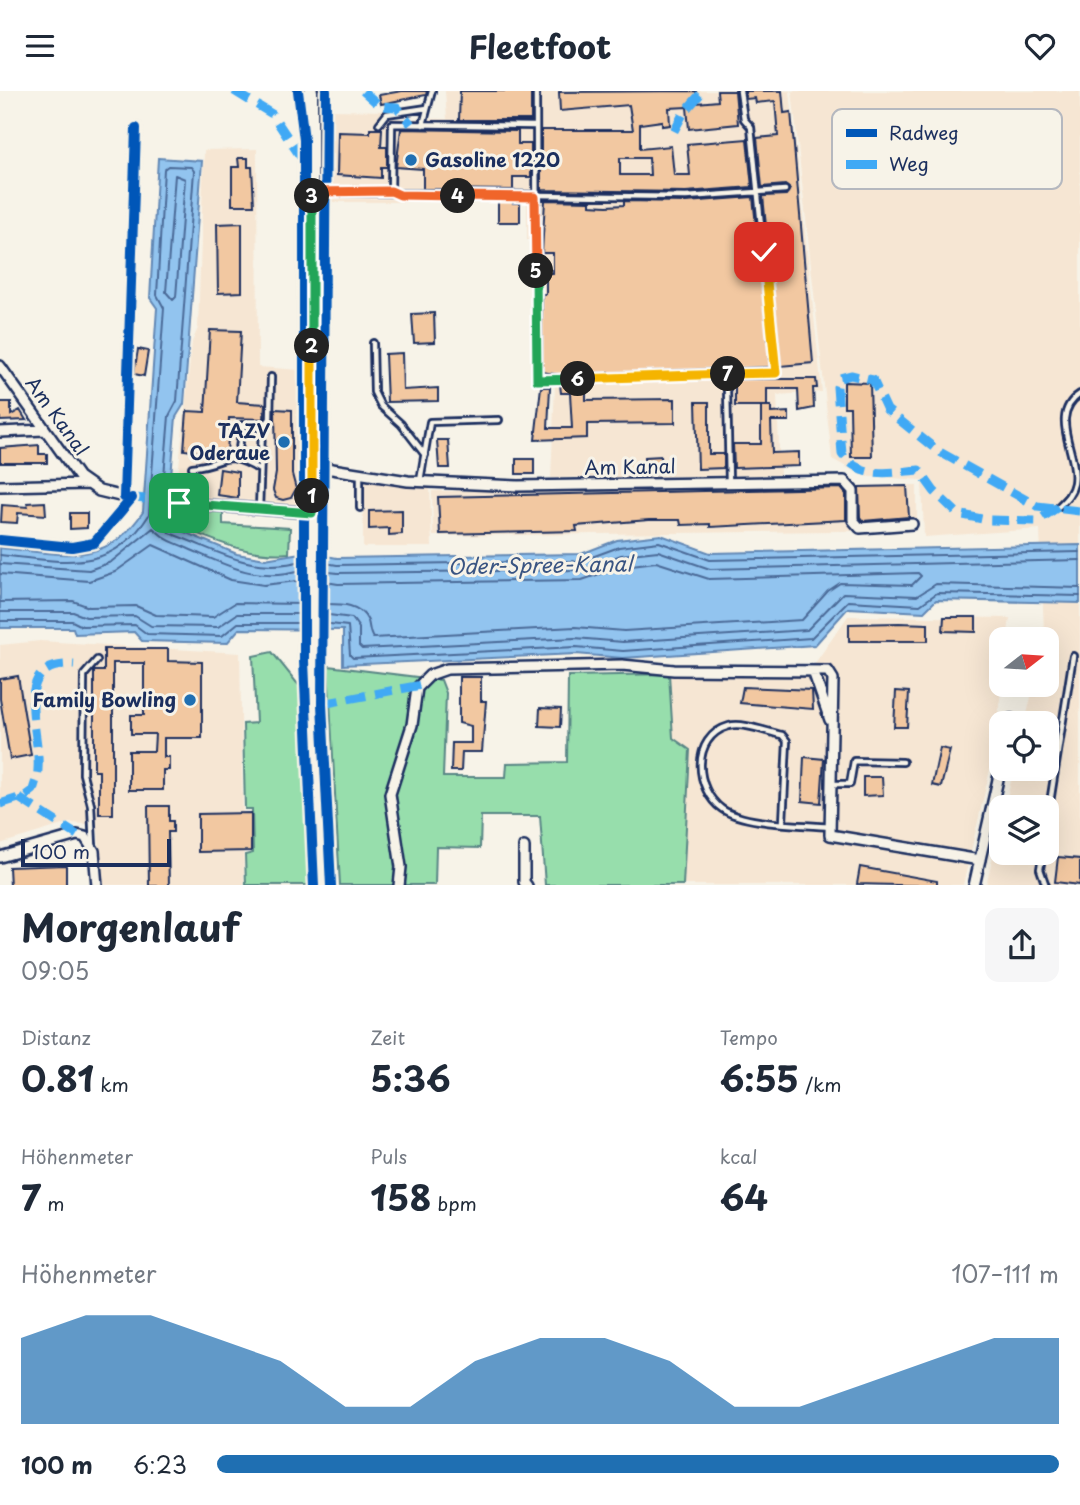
<!DOCTYPE html>
<html lang="de">
<head>
<meta charset="utf-8">
<style>
	:root { --surface:#fff; --page:#f6f6f7; --text:#1f2937; --muted:#747a83; --accent:#1f6fb2 }
	body { margin:0; font-family:"Playpen Sans",sans-serif; background:var(--page); color:var(--text); height:100vh; display:flex; flex-direction:column; font-size:26px; white-space:nowrap }
	* { box-sizing:border-box; margin:0 }
	p { font-size:23px; color:var(--muted) }
	.icon { flex:none; width:38px; height:38px; fill:none; stroke:currentColor; stroke-width:2; stroke-linecap:round; stroke-linejoin:round }
	.map { position:relative; height:794px; overflow:hidden }
	.side { display:flex; flex-direction:column; background:var(--surface); flex:1 }
	.side>* { flex:none }
	.needle { width:46px; rotate:73deg }
	.tools { position:absolute; left:989px; top:536px; display:grid; gap:14px }
	.tools a { display:grid; place-items:center; width:70px; height:70px; border-radius:14px; background:var(--surface); box-shadow:0 7px 28px #0002; font-size:35px }
	.scale { position:absolute; left:21px; bottom:18px; width:150px; box-sizing:border-box; padding-left:7px; border:4px solid #1b2f5e; border-top:0; font-size:19px; line-height:24px; white-space:nowrap; color:#1b2f5e; -webkit-text-stroke:5px #f7f3e8; paint-order:stroke }
	.pin { position:absolute; display:grid; place-items:center; width:60px; height:60px; color:#fff; margin:-30px; border-radius:14px; box-shadow:0 4px 10px #0006 }
	.km { position:absolute; width:35px; height:35px; margin:-18px; border-radius:50%; background:#222; color:#fff; font-size:19px; line-height:35px; text-align:center }
	.round { display:grid; place-items:center; flex:none; width:74px; height:74px; border-radius:14px; background:var(--page) }
	.headline { display:flex; align-items:center; justify-content:space-between; height:119px; padding:0 21px }
	h1 { font-size:38px; font-weight:700; line-height:52px }
	.stats { display:grid; grid-template-columns:repeat(3,1fr); gap:10px; height:119px; padding:7px 21px }
	.stats div { display:grid; align-content:center }
	.stats b { font-size:35px; font-weight:700 }
	.stats small { font-size:19px; font-weight:400 }
	.stats p { font-size:19px }
	.chart { height:196px; padding:14px 21px }
	.chart p { display:flex; justify-content:space-between }
	.chart svg { width:100%; height:126px; margin-top:7px; fill:var(--accent); opacity:.7 }
	ul { padding:0 21px; list-style:none; font-size:23px }
	li { display:grid; grid-template-columns:112px 84px 1fr; align-items:center; height:52px }
	li i { height:18px; border-radius:9px; background:var(--accent) }
	header { display:flex; justify-content:space-between; align-items:center; height:91px; padding:0 21px; background:var(--surface); font-size:32px; font-weight:700 }
	.map>svg:first-child { display:block }
	.built { fill:#f6e6d3 }
	.green { fill:#97deac; stroke:#598685; stroke-width:2 }
	.water { fill:#92c4ef; stroke:#6288b5; stroke-width:2 }
	.pier { fill:#f7f3e8 }
	.lines { fill:none; stroke-linecap:round; stroke-linejoin:round }
	.shore { stroke:#4b6b98; stroke-width:2 }
	.building { fill:#f2c8a1; stroke:#1b2f5e; stroke-width:2; fill-rule:evenodd }
	.lane-casing { stroke:#1b2f5e; stroke-width:10 }
	.street-casing { stroke:#1b2f5e; stroke-width:14 }
	.secondary-casing { stroke:#1b2f5e; stroke-width:18 }
	.lane { stroke:#f7f3e8; stroke-width:4.5 }
	.street { stroke:#f7f3e8; stroke-width:9 }
	.secondary { stroke:#f7f3e8; stroke-width:12 }
	.quiet { stroke:#3fa9f5; stroke-width:9; stroke-dasharray:18 9; stroke-linecap:butt }
	.cycleway-casing { stroke:#f7f3e8; stroke-width:15 }
	.cycleway { stroke:#0057b8; stroke-width:10 }
	.split-1-casing { stroke:#fff; stroke-width:14 }
	.split-2-casing { stroke:#fff; stroke-width:14 }
	.split-3-casing { stroke:#fff; stroke-width:14 }
	.split-4-casing { stroke:#fff; stroke-width:14 }
	.split-5-casing { stroke:#fff; stroke-width:14 }
	.split-6-casing { stroke:#fff; stroke-width:14 }
	.split-7-casing { stroke:#fff; stroke-width:14 }
	.split-8-casing { stroke:#fff; stroke-width:14 }
	.split-1 { stroke:#22a559; stroke-width:9 }
	.split-2 { stroke:#f5b400; stroke-width:9 }
	.split-3 { stroke:#22a559; stroke-width:9 }
	.split-4 { stroke:#f0652b; stroke-width:9 }
	.split-5 { stroke:#f0652b; stroke-width:9 }
	.split-6 { stroke:#22a559; stroke-width:9 }
	.split-7 { stroke:#f5b400; stroke-width:9 }
	.split-8 { stroke:#f5b400; stroke-width:9 }
	.poi-dot { fill:#1f6fb2; stroke:#f7f3e8; stroke-width:2.5 }
	.labels { text-anchor:middle; stroke-width:6; stroke-linejoin:round; paint-order:stroke }
	.poi-label { font-size:19px; font-weight:bold; fill:#1b2f5e; stroke:#f7f3e8; text-anchor:end }
	.street-label { font-size:19px; fill:#1b2f5e; stroke:#f7f3e8 }
	.water-label { font-size:21px; font-style:italic; fill:#395482; stroke:#f7f3e8 }
	.key { fill:#f7f3e8; stroke:#b5b8bf; stroke-width:2 }
	.key-label { font-size:19px; fill:#1b2f5e }
</style>
</head>
<body>
<header><svg class="icon" aria-label="menu" viewBox="0 0 24 24"><path d="M4 6h16M4 12h16M4 18h16"/></svg>Fleetfoot<svg class="icon" aria-label="heart" viewBox="0 0 24 24"><path d="M12 20l-8-8c-3-5 5-10 8-4 3-6 11-1 8 4z"/></svg></header>
<div class="map">
<svg width="1080" height="795" viewBox="0 0 1080 795">
	<rect width="100%" height="100%" fill="#f7f3e8"/>
	<filter id="ink" filterUnits="userSpaceOnUse"><feTurbulence type="fractalNoise" baseFrequency=".0143" numOctaves="2"/><feDisplacementMap in="SourceGraphic" scale="14" xChannelSelector="R" yChannelSelector="G"/><feConvolveMatrix kernelMatrix="1 2 1 2 8 2 1 2 1" color-interpolation-filters="sRGB"/></filter>
	<g filter="url(#ink)">
		<!-- built -->
		<path class="built" d="M445,0H790L822,301L777,304L780,384L551,387L555,293H533V150L527,149V111H327L328,19L391,20L392,27L447,28Z
			M792,0H1080V794H986L1001,733V761H1046V716H1005L1014,677H1046V632H1025L1034,593H1046L1040,438L924,446L922,389L863,385L832,368Z
			M257,58L258,276L301,279L300,414L176,404L192,251L198,237L204,59Z
			M363,388L430,396L432,456H363Z
			M917,394V439L433,445L432,400Z
			M848,525L1010,527L1007,548H1001L1002,593L992,670L963,794H683L690,659L673,647L669,583L806,585Z
			M40,550L240,562L244,794H103L98,738L87,733L69,732L0,753V554Z"/>
		<!-- green -->
		<path class="green" d="M171,417L223,420V433L290,437L289,462C247,466 213,449 174,433Z
			M272,561L301,597L308,794H246L245,764L253,762L252,718H245L243,633L256,632L253,565Z
			M328,575L441,589L446,602L443,686H506L507,672L567,671L568,585L669,583L673,647L690,659L683,794H545L540,725H481L480,757L436,756L435,794H340Z"/>
		<!-- water -->
		<path class="water" d="M158,67L202,70L184,313L176,326L168,422L172,436L237,463L265,468L306,461L337,467L581,463L617,449L661,444L710,462L1080,454V512L936,509L924,521L848,517L815,554L623,567L576,563L343,574V539L239,538L227,552L142,550L134,541L75,543L73,537H0V457C58,462 105,479 143,421L157,217L150,207Z"/>
		<!-- pier -->
		<path class="pier" d="M306,458L324,461V543L300,542V459Z"/>
		<g class="lines">
			<!-- shore -->
			<path class="shore" d="M175,84L185,88L176,206L173,209L166,201Z
				M0,464C61,470 111,485 149,424L164,217L157,204L164,78L168,75L191,76L194,80L177,310L169,325L161,421L169,442C218,459 251,485 305,469
				M320,471L337,474L581,470L619,456L659,451L710,469L1080,461
				M0,473L89,479L111,471L153,437C171,453 168,448 189,458C230,476 258,492 305,478
				M320,480L338,482L582,479L621,464L658,460L710,478L1080,469
				M0,483L89,490L115,481L153,454L231,489L264,494L305,489
				M320,490L338,493L582,489L623,475L656,471L709,488L918,482L921,485L912,494L840,492L828,500L802,529L624,540L575,536L373,547C369,542 370,537 368,530C360,511 338,513 320,513
				M0,511L73,510L89,516L136,515L156,524L213,526L235,512L305,513
				M0,521H73L86,526L135,525L151,535L218,536L237,523H305
				M321,523L352,527L359,537V555L362,558L575,547L623,551L807,539L843,502L917,505L936,493L1080,497
				M0,530H72L82,535L135,534L147,543L222,545L238,532H305
				M321,532L348,535L350,564L353,567L576,556L623,560L811,547L848,510L920,514L937,502L1080,505"/>
		</g>
		<!-- building -->
		<path class="building" d="M402,0H427L426,4L381,13L379,4Z
			M460,0H531V29H459Z
			M696,0L697,12L718,10L717,0H735L738,33L689,38L687,16L669,17L670,34L662,35V30L640,33V58L671,55L674,84H690L687,53L747,48L752,96L686,101L541,99V39H633L629,14L560,20L559,1ZM620,67H649L650,84H620Z
			M745,0H782L784,22L791,21L813,272L780,275L763,105L786,104L790,98L785,94L762,96L757,47L778,45L775,10L756,12L755,7L746,8Z
			M370,38H382L381,56H387V76H381V87L337,84L338,41L370,42Z
			M401,38L518,40V53H531V86H513V99L423,98V78L396,76Z
			M238,67H248V76H252L254,114H232V76H239Z
			M753,106L771,276L560,284L542,281V203H546V182H553V162H542L545,109L590,110V114L607,115L624,114V110L686,111Z
			M498,108H513V112H520V131H498Z
			M242,132V201L218,202L217,133Z
			M434,222L435,251L414,252L412,223Z
			M210,239L241,240L237,311L265,313L264,328L229,327L227,363L222,364L184,359L187,320L205,321Z
			M138,258L148,260L144,285L134,283Z
			M402,262L403,299L438,297V310L387,311L385,263Z
			M735,288H816L817,297H813L814,317L799,320L798,298H767V315H735Z
			M844,291L870,292L872,366H851L850,316H844Z
			M586,292V309L675,308V332L587,333V347L535,349L541,296H550L548,337H572L570,302H561L560,293Z
			M0,311H11V324L20,319L26,329L0,330Z
			M696,311H709V363H724V377L698,378Z
			M761,315H771V322L789,321V330H771L772,362L799,361V375L734,377L733,353H761Z
			M275,318L292,319V383L296,398L291,407L283,409L276,407L273,399L276,382Z
			M437,349H448L450,377H439Z
			M39,354V363H47V372H0V357Z
			M661,365L662,382L646,383L645,366Z
			M516,368H534V383H516Z
			M220,378L238,381V407L217,404Z
			M907,395L909,426L863,430L860,426L859,396Z
			M841,397L846,403V429L710,436V433L681,434L680,429H649L576,435L577,440L440,443L438,406Z
			M45,411L46,424L18,422L17,432L1,431L2,414L28,416L27,412Z
			M402,419V443L389,444V437L369,438V420Z
			M70,422H87V437L70,438Z
			M944,526H976V541L943,540Z
			M899,532L928,533V550H849V533Z
			M104,558H168V570L202,571V647H164V666H169V679H163V699H129V660H154L155,643H131V624H144V572H113V723H99V680H94V580H104Z
			M18,585L31,664L10,668L0,608V588Z
			M459,586H481V610H486L482,661H462L461,680H451L452,652H471V635L459,632Z
			M743,596L812,599L813,618L740,612Z
			M896,600L909,601L907,636H894Z
			M540,617L561,618L560,636L539,635Z
			M940,657L950,659L941,696L932,694Z
			M804,666L824,668L821,712L802,710Z
			M863,686H882L883,704L863,705Z
			M148,715H169V730H173V741H168L169,795H149Z
			M251,722V760L198,761V723Z
			M1058,766L1080,768V794L1055,791Z
			M66,774V795H10L9,776Z
			M860,776L937,790V795L857,793Z"/>
		<g class="lines">
			<!-- lane casing -->
			<g class="lane-casing">
				<path id="lane" d="M536,0L537,289L776,282L751,36L744,28L740,0
					M379,33L387,23L427,17
					M423,34L432,0
					M391,100L392,33L534,35
					M313,101L686,106L785,99
					M373,252L374,301L381,315L401,333L425,364
					M727,298L729,391
					M238,366L242,334L262,337
					M192,376C230,373 220,356 260,379
					M420,390L430,331L499,329
					M1058,416C1065,409 1072,403 1074,392C1079,362 1047,325 1080,303
					M360,417V383
					M259,418L262,337L270,328L271,286
					M831,693H850L854,670L903,671
					M783,731L787,650L782,644C767,641 743,631 729,635C690,646 695,699 722,718C745,734 801,733 829,736
					M1046,737L1073,565
					M93,755L91,714L83,683L84,584L97,569
					M1043,761L1040,778L1046,795"/>
			</g>
			<!-- street casing -->
			<g class="street-casing">
				<path id="street" d="M0,275L79,386L99,400L124,406
					M0,341L44,339
					M313,375L408,390L518,395L844,390L853,400V429L860,437L912,433
					M0,395L88,393
					M179,412L312,422
					M813,580L830,629
					M1011,632V628
					M524,756V791L527,795
					M0,766L77,744L85,746L94,760L97,795
					M399,795L401,776L390,703L412,634L417,597L430,584L447,578L622,574L674,579L828,580L833,588L830,744L980,769
					M974,795L1001,675"/>
			</g>
			<!-- secondary casing -->
			<g class="secondary-casing">
				<path id="secondary" d="M311,0L313,642L321,795"/>
			</g>
			<!-- lane -->
			<use href="#lane" class="lane"/>
			<!-- street -->
			<use href="#street" class="street"/>
			<!-- secondary -->
			<use href="#secondary" class="secondary"/>
			<!-- quiet -->
			<path class="quiet" d="M234,0L272,23L302,68
				M363,0L380,15L397,16L411,33
				M674,40L683,23L703,0
				M127,406L179,412
				M1058,416L1037,430L987,429L958,423L934,400L919,379C892,381 861,389 842,363L837,296L840,287L851,284L873,289L887,319L938,360L1037,415L1080,420
				M322,613L421,594
				M19,707L77,744
				M0,713L25,705L33,699C35,692 38,685 38,678C41,639 9,570 74,574"/>
			<!-- cycleway casing -->
			<g class="cycleway-casing">
				<path id="cycleway" d="M298,0L304,49V570L314,795
					M326,0L322,613L331,795
					M124,406L136,37
					M0,449L72,456L94,452L132,407"/>
			</g>
			<!-- cycleway -->
			<use href="#cycleway" class="cycleway"/>
		</g>
	</g>
	<g class="lines" filter="url(#ink)">
		<!-- split-1 casing -->
		<g class="split-1-casing">
			<path id="split-1" d="M179,412L312,422V405"/>
		</g>
		<!-- split-2 casing -->
		<g class="split-2-casing">
			<path id="split-2" d="M312,255V405"/>
		</g>
		<!-- split-3 casing -->
		<g class="split-3-casing">
			<path id="split-3" d="M312,105V255"/>
		</g>
		<!-- split-4 casing -->
		<g class="split-4-casing">
			<path id="split-4" d="M312,105V101L391,100L400,104L458,105"/>
		</g>
		<!-- split-5 casing -->
		<g class="split-5-casing">
			<path id="split-5" d="M458,105L535,106L536,180"/>
		</g>
		<!-- split-6 casing -->
		<g class="split-6-casing">
			<path id="split-6" d="M536,180L537,289L578,288"/>
		</g>
		<!-- split-7 casing -->
		<g class="split-7-casing">
			<path id="split-7" d="M578,288L728,283"/>
		</g>
		<!-- split-8 casing -->
		<g class="split-8-casing">
			<path id="split-8" d="M728,283L776,282L764,161"/>
		</g>
		<!-- split-1 -->
		<use href="#split-1" class="split-1"/>
		<!-- split-2 -->
		<use href="#split-2" class="split-2"/>
		<!-- split-3 -->
		<use href="#split-3" class="split-3"/>
		<!-- split-4 -->
		<use href="#split-4" class="split-4"/>
		<!-- split-5 -->
		<use href="#split-5" class="split-5"/>
		<!-- split-6 -->
		<use href="#split-6" class="split-6"/>
		<!-- split-7 -->
		<use href="#split-7" class="split-7"/>
		<!-- split-8 -->
		<use href="#split-8" class="split-8"/>
	</g>
	<!-- markers -->
	<g class="poi-dot">
		<circle cx="411" cy="69" r="7"/>
		<circle cx="284" cy="351" r="7"/>
		<circle cx="190" cy="609" r="7"/>
	</g>
	<g class="labels">
		<!-- poi labels -->
		<g class="poi-label">
			<text x="425" y="76" text-anchor="start">Gasoline 1220</text>
			<text x="270" y="347">TAZV<tspan x="270" dy="22">Oderaue</tspan></text>
			<text x="176" y="616">Family Bowling</text>
		</g>
		<!-- street labels -->
		<g class="street-label">
			<text transform="translate(57 325) rotate(54)" y="7">Am Kanal</text>
			<text transform="translate(630 376) rotate(-1)" y="7">Am Kanal</text>
		</g>
		<!-- water labels -->
		<g class="water-label">
			<text transform="translate(540 475) rotate(-1)" y="7">Oder-Spree-Kanal</text>
		</g>
	</g>
	<!-- legend -->
	<rect x="832" y="18" width="230" height="80" rx="10" class="key"/>
	<rect x="846" y="38" width="31" height="8" fill="#0057b8"/>
	<rect x="846" y="69" width="31" height="9" fill="#3fa9f5"/>
	<g class="key-label">
		<text x="889" y="49">Radweg</text>
		<text x="889" y="80">Weg</text>
	</g>
</svg>
<div class="tools">
<a><svg class="needle" viewBox="-14 -14 28 28"><path d="M0-13l5 13h-10z" fill="#e53935"/><path d="M0 13l5-13h-10z" fill="#747a83"/></svg></a>
<a><svg class="icon" aria-label="locate" viewBox="0 0 24 24"><circle cx="12" cy="12" r="6"/><path d="M12 2v4M12 18v4M2 12h4M18 12h4"/></svg></a>
<a><svg class="icon" aria-label="layers" viewBox="0 0 24 24"><path d="M12 4l9 5-9 5-9-5zM3 14l9 5 9-5"/></svg></a>
</div>
<div class="scale">100 m</div>
<div class="pin" style="left:179px;top:412px;background:#1e9e55"><svg class="icon" aria-label="arrive" viewBox="0 0 24 24"><path d="M6 21V4h12l-3 4 3 4H6"/></svg></div>
<div class="pin" style="left:764px;top:161px;background:#d93025"><svg class="icon" aria-label="check" viewBox="0 0 24 24"><path d="M5 12l5 5 9-10"/></svg></div>
<b class="km" style="left:312px;top:405px">1</b>
<b class="km" style="left:312px;top:255px">2</b>
<b class="km" style="left:312px;top:105px">3</b>
<b class="km" style="left:458px;top:105px">4</b>
<b class="km" style="left:536px;top:180px">5</b>
<b class="km" style="left:578px;top:288px">6</b>
<b class="km" style="left:728px;top:283px">7</b>
</div>
<section class="side">
<div class="headline"><div><h1>Morgenlauf</h1><p>09:05</p></div><a class="round"><svg class="icon" aria-label="share" viewBox="0 0 24 24"><path d="M12 15V3M7 8l5-5 5 5M5 13v7h14v-7"/></svg></a></div>
<div class="stats">
<div><p>Distanz</p><b>0.81<small> km</small></b></div>
<div><p>Zeit</p><b>5:36</b></div>
<div><p>Tempo</p><b>6:55<small> /km</small></b></div>
</div>
<div class="stats">
<div><p>Höhenmeter</p><b>7<small> m</small></b></div>
<div><p>Puls</p><b>158<small> bpm</small></b></div>
<div><p>kcal</p><b>64</b></div>
</div>
<div class="chart"><p><span>Höhenmeter</span>107–111 m</p>
<svg viewBox="0 0 160 44" preserveAspectRatio="none"><path d="M0 44V14L10 6L20 6L30 14L40 22L50 38L60 38L70 22L80 14L90 14L100 22L110 38L120 38L130 30L140 22L150 14L160 14V44z"/></svg>
</div>
<ul>
<li><b>100 m</b>6:23<i style="width:100%"></i></li>
</ul>
</section>
</body>
</html>
